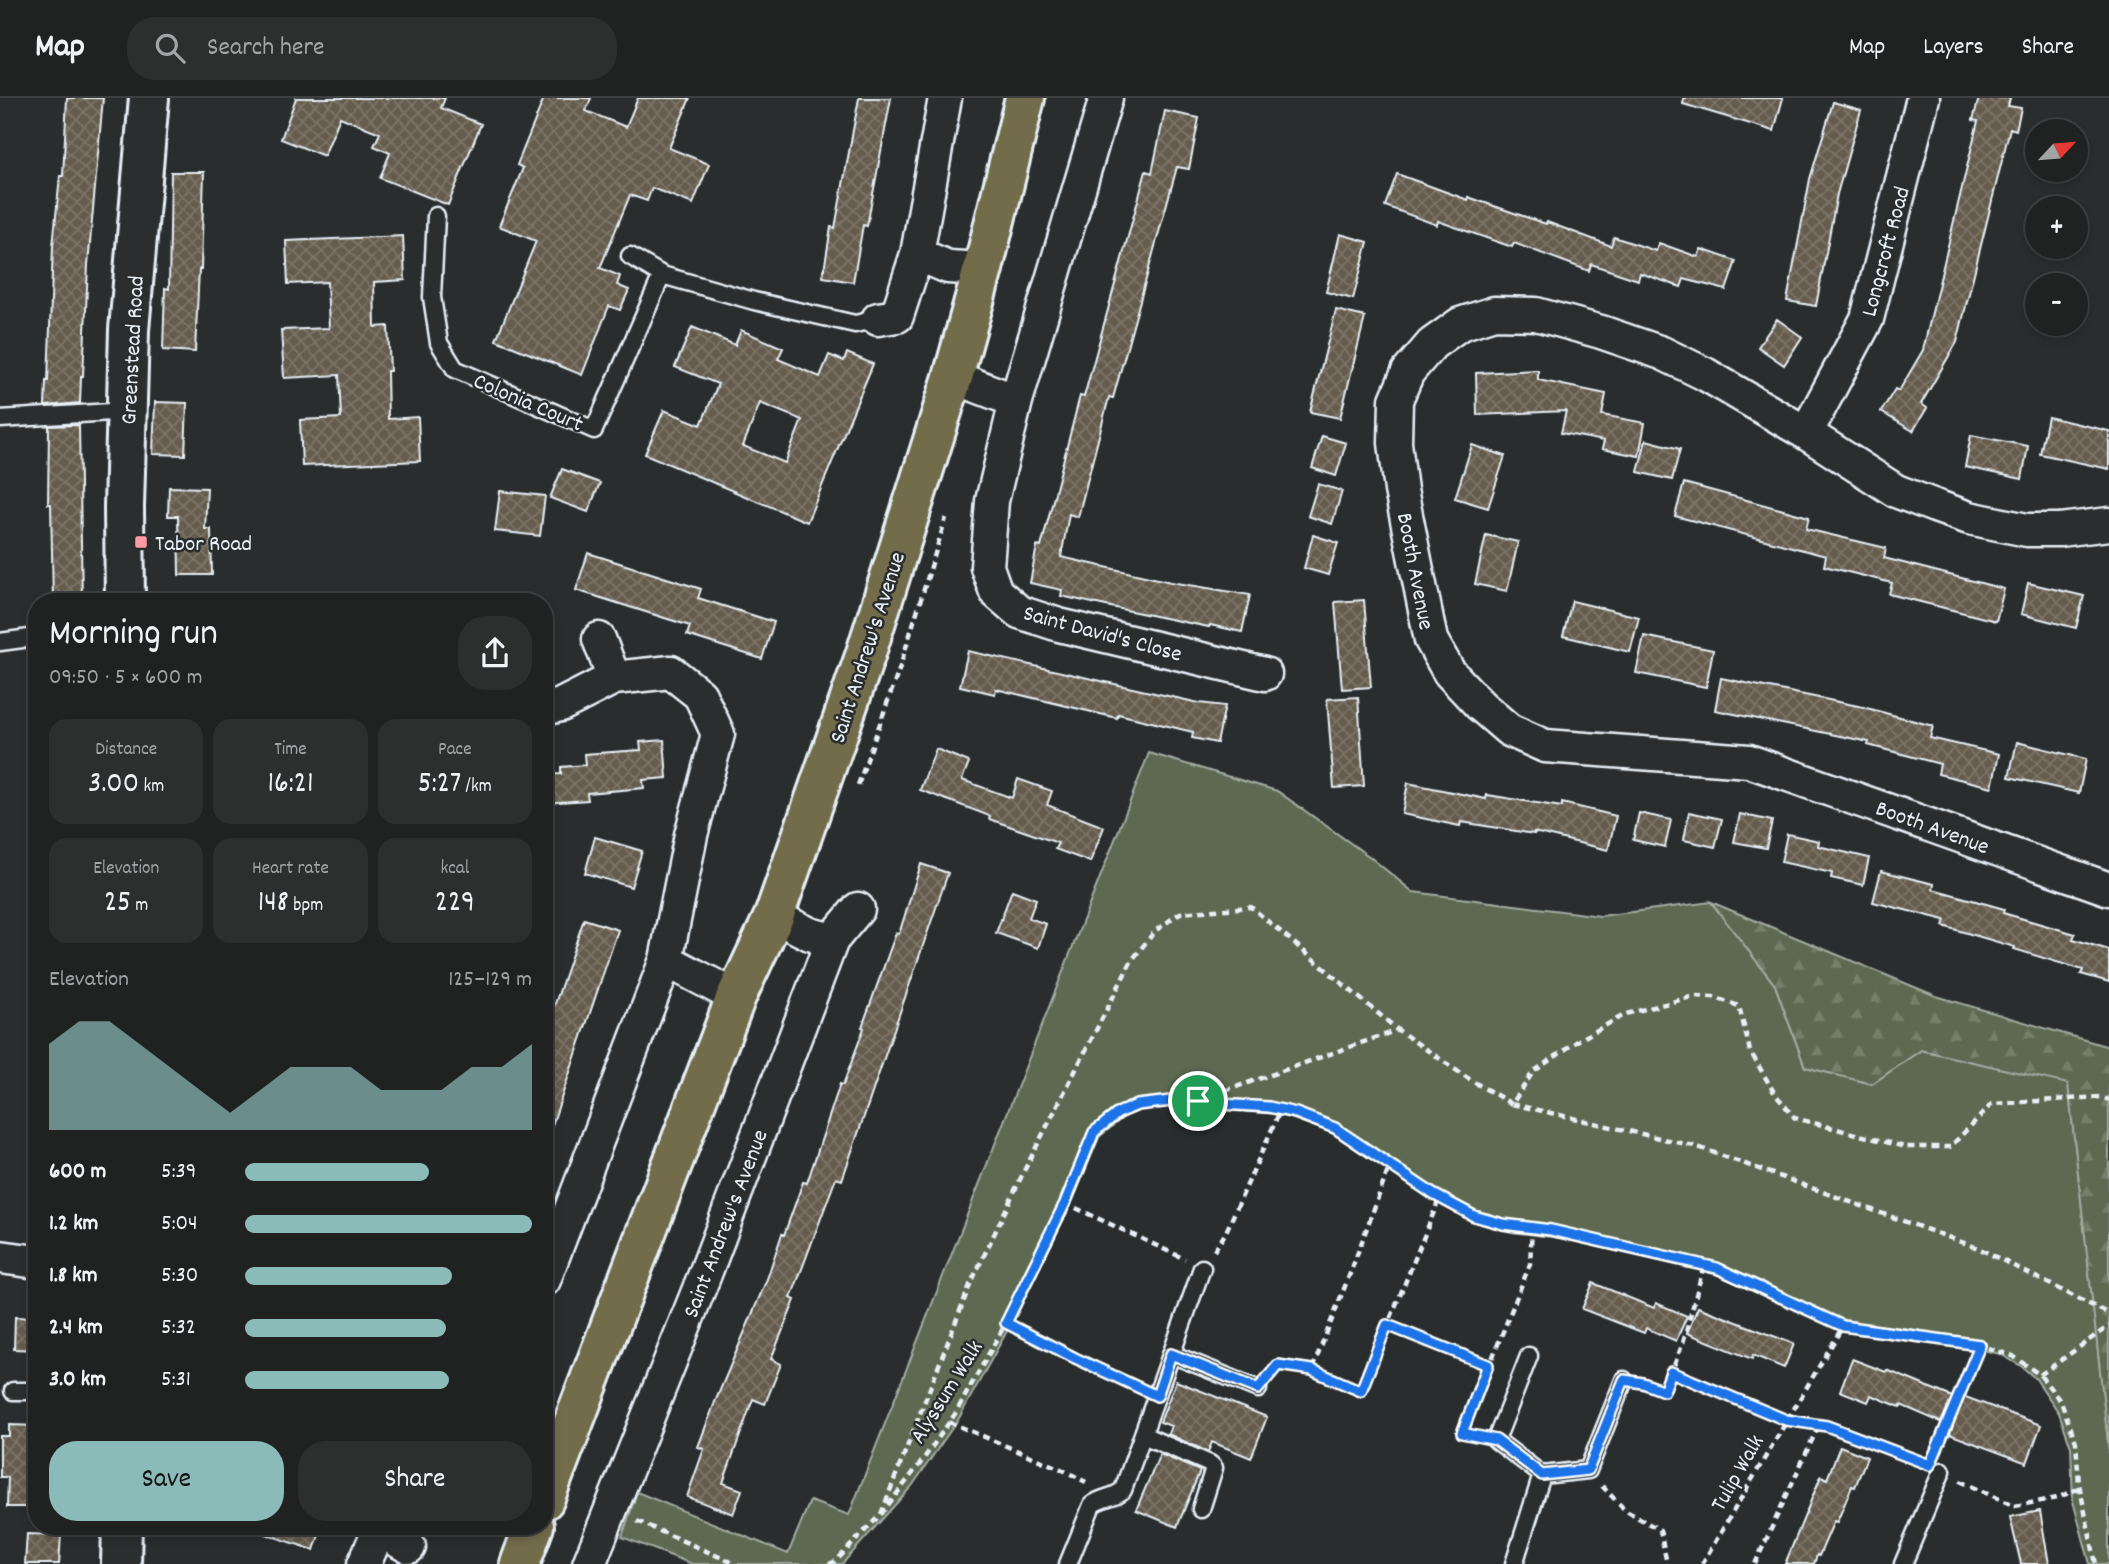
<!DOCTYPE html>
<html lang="en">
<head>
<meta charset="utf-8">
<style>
	:root { --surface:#202222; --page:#2d2f2f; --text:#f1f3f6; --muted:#a2a4a5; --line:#3d3f40; --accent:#8bbbb9 }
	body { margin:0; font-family:Dekko,sans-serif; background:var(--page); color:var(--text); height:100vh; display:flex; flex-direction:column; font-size:26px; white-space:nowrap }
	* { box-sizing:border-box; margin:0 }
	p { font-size:23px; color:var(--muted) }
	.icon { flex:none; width:38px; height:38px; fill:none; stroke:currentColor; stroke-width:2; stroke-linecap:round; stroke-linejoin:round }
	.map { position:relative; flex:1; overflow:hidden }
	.drawer { position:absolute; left:28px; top:495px; width:525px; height:942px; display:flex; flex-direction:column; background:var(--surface); border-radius:28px; box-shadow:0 4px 10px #0003,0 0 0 2px var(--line) }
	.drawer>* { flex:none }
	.needle { width:46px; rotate:64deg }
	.buttons { position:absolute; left:2025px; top:21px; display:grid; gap:14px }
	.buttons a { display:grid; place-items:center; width:63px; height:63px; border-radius:50%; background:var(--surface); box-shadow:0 4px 10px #0003,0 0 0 2px var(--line); font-size:35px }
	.pin { position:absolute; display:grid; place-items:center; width:60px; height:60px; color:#fff; margin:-30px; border:4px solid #fff; border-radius:50%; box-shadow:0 2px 7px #0007 }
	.round { display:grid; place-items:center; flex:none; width:74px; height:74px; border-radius:28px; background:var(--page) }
	.headline { display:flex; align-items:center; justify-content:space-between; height:119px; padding:0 21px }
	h1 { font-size:38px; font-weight:600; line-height:52px }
	.stats { display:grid; grid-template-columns:repeat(3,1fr); gap:10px; height:119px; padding:7px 21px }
	.stats div { display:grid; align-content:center; border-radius:18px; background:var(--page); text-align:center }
	.stats b { font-size:30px; font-weight:600 }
	.stats small { font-size:19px; font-weight:400 }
	.stats p { font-size:19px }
	.chart { height:196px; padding:14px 21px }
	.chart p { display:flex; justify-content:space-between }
	.chart svg { width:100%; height:126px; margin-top:7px; fill:var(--accent); opacity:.7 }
	.primary-button { display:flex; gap:14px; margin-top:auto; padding:14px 21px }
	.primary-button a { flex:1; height:80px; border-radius:28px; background:var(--accent); color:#111; font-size:28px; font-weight:600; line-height:80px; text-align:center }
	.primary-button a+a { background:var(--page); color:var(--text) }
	ul { padding:0 21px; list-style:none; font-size:23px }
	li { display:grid; grid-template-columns:112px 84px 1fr; align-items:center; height:52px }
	li i { height:18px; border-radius:9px; background:var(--accent) }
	header { display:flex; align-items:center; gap:42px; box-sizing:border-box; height:98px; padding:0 35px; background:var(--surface); border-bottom:2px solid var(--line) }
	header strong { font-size:33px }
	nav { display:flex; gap:38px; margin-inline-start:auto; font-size:24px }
	.search { width:490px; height:63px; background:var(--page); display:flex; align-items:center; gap:18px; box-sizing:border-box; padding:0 24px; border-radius:28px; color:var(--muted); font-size:26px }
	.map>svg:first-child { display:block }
	.grass { fill:#5d6951; stroke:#a2ada4; stroke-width:2 }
	.forest { fill:url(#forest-firs); stroke:#a2ada4; stroke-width:2 }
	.building { fill:url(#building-cross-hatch); stroke:#e8f1f8; stroke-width:2; fill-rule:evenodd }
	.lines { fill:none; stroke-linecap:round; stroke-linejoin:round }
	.lane-casing { stroke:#e8f1f8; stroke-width:21 }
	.street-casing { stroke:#e8f1f8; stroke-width:37 }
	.secondary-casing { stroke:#e8f1f8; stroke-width:44 }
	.primary-casing { stroke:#e8f1f8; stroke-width:44 }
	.path { stroke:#e8f1f8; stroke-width:4.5; stroke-dasharray:7 5; stroke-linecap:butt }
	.lane { stroke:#2a2d2e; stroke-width:16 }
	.street { stroke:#2a2d2e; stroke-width:32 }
	.secondary { stroke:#2a2d2e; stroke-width:38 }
	.primary { stroke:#736c4b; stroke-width:38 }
	.route-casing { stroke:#fff; stroke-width:14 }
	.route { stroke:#1a73e8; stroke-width:9 }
	.poi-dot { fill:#ff9aa2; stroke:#2a2d2e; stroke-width:2.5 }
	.labels { text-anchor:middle; stroke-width:5; stroke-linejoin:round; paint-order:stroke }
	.street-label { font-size:23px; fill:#e8f1f8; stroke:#2a2d2e }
	.poi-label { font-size:23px; fill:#e8f1f8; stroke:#2a2d2e; text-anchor:start }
</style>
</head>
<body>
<header>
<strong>Map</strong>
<div class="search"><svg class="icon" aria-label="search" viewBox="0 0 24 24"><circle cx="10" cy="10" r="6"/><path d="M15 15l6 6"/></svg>Search here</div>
<nav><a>Map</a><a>Layers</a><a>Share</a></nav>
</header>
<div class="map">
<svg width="2109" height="1466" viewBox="0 0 2109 1466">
	<defs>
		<pattern id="forest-firs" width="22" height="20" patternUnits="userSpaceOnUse" patternTransform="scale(1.75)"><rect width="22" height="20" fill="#5d6951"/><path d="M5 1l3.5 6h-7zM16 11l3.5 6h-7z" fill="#747f6b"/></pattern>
		<pattern id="building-cross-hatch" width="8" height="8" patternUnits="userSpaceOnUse" patternTransform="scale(1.75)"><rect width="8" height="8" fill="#655c4d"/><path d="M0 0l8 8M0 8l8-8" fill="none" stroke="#7b7467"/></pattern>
	</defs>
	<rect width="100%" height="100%" fill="#2a2d2e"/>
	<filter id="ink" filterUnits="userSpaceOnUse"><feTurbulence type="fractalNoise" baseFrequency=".0143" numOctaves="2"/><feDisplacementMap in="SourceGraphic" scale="14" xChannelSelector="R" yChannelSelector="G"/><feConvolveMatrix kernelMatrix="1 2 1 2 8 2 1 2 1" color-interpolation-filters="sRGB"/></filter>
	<g filter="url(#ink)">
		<!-- grass -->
		<path class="grass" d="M1149,655L1277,693L1370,759L1413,794L1600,818L1711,804L1775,887L1805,969L1872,986L1921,952L2068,985L2109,1353V1466H2090L2073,1403L2071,1349L2059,1315L2036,1281L2021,1268L2000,1256L1957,1246L1855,1234L1810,1217L1719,1177L1560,1140L1512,1134L1481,1125L1428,1097L1333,1035L1279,1016L1181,1008L1140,1012L1124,1019L1099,1039L1073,1102L1012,1224L959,1320L912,1388L842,1466H692L622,1439L637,1394L788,1456L810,1403L849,1417Z"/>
		<!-- forest -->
		<path class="forest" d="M1711,804L1936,898L2109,949V1353L2068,986L1921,952L1872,986L1805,969L1775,887Z"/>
		<!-- building -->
		<path class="building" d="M67,0H103L88,167L83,278H81L80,305L45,308L46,283H48L53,148L60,78H63Z
			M296,0H445L441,10L481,26L448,107L380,80L390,55L374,48L380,35L340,19L324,58L281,41Z
			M544,0H591L586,13L626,29L638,0H690L669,50L709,66L693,106L652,90L647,103L630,97L600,170L620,178L617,187L629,192L620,212L609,208L582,277L496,242L536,143L499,128L523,70L517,67Z
			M859,0H891L867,128L863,127L853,184L823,179L831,129L835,130Z
			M1684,0H1783L1774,33L1683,6Z
			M1979,0H2010L2008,8L2021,10L2016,32L2010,30L1957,244L1921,306L1927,310L1913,333L1881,314L1895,291L1899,293L1923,252L1978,23L1973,22Z
			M1833,4L1861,12L1837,96L1816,208L1787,203L1810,81Z
			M1165,13L1199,20L1189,71L1177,69L1113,300L1109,299L1078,419L1069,416L1061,459L1171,484L1250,497L1242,534L1210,527L1209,529L1106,508L1061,498L1062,492L1030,485L1037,448L1041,449L1080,298L1084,299L1146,73L1152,75Z
			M171,74H204L201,171H199L195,254L163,252L165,190L169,191Z
			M1397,76L1468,102V99L1546,126L1547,124L1611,148L1614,139L1656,153L1659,145L1698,159L1701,151L1736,163L1726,192L1684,181L1681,189L1640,175L1638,182L1591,166L1589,173L1514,145L1512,149L1438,123L1437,127L1385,108Z
			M1340,136L1368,144L1353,201L1326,194Z
			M403,138L405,182L374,184L375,229L388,228L390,273H387L388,321L418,319L420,363L302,368L300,322L341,320L339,277L284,280L281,232L329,230L327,184L288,186L286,143Z
			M1336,212L1365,219L1340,320L1310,314Z
			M1777,221L1802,239L1784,267L1758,249Z
			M692,229L735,247L741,232L783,250L778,261L820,279L829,257L844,263L847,255L873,266L807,424L645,356L664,312L701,327L718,286L675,269ZM760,305L802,322L785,365L743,348Z
			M1538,272V282L1606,296L1602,317L1645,325L1639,358L1602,351L1604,343L1561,335L1566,313L1477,317L1476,275Z
			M155,304L187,305L185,357L153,356Z
			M2048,319L2109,333V371L2040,356Z
			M79,327L82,504H53L51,406H48L49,328Z
			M1971,337L2028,348L2022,381L1965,369Z
			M1322,338L1346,345L1336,378L1312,370Z
			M1646,342L1680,351L1672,382L1638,374Z
			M1472,347L1505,358L1488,410L1455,400Z
			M562,371L600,385L588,414L550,400Z
			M1684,385L1809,419L1806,431L1886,450L1884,460L2004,491L1996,523L1889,496L1892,485L1824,468L1826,458L1675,418Z
			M1318,386L1342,393L1332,426L1308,418Z
			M169,389L207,390L205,431H211L212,477H179L178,418H168Z
			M500,393L545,398L540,438L495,433Z
			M1313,437L1338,445L1328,477L1304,470Z
			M1486,437L1518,444L1507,493L1475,486Z
			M588,455L701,491L698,500L774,524L762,561L687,537L690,528L576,492Z
			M2028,485L2084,498L2076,530L2021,516Z
			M1364,502L1371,589L1342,591L1335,504Z
			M1572,503L1639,519L1630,554L1563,538Z
			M1644,538L1713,552L1706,589L1636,575Z
			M968,553L1199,605L1225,608L1217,645L1192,640L1193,634L1118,616L1117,620L996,591L995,596L960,588Z
			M1721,580L1863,609L1933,628L1930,640L1999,656L1992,689L1938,676L1940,666L1868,647L1869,644L1715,612Z
			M1358,599L1364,688L1334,690L1327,601Z
			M664,642L667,680L643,682L644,690L587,695L588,702L544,705V677L561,676V669L585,667L584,656L641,652L640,644Z
			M2017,644L2086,661L2079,695L2009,679Z
			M936,651L969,664L962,682L1012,700L1018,681L1052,693L1047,707L1104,729L1090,764L1055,751L1058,745L989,721L990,718L920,692Z
			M1408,685L1486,701L1487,697L1562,709V705L1616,718L1608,752L1534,734V736L1461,724L1460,728L1402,716Z
			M1689,714L1722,721L1715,749L1684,742Z
			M1639,715L1671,722L1665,749L1633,742Z
			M1740,716L1772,723L1766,750L1734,744Z
			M1787,736L1819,743L1818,748L1869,760L1863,787L1831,780L1832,775L1781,764Z
			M595,739L642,753L631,789L585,775Z
			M921,766L948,775L842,1082L836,1080L791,1200L795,1202L771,1261L781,1266L765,1306L753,1301L723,1385L742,1392L733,1416L687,1399L704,1351L698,1349L715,1304L767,1181L782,1136L784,1137L803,1084L807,1085L840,986L843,987L864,930L862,929L896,835L899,836Z
			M1881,773L1934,786L1933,791L2004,811L2003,815L2075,836L2073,841L2109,852V884L2081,876L2083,872L2014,851L2015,849L1943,828L1945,822L1873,804Z
			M1012,792L1036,801L1029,820L1046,826L1038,850L996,835Z
			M584,821L618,832L548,1039H544V938Z
			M1593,1185L1654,1210L1656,1205L1687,1218L1676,1243L1646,1230L1644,1235L1582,1211Z
			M1698,1209L1794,1246L1784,1270L1753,1257L1752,1261L1687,1235Z
			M15,1219L37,1220V1252L14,1251Z
			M1852,1261L1886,1274L1887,1272L1962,1303L1963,1298L2041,1327L2027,1365L1949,1336L1952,1329L1901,1307L1900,1309L1871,1297L1868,1304L1840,1293Z
			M1176,1283L1267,1319L1251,1360L1212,1344L1208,1354L1168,1336L1171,1328L1160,1324Z
			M9,1327L37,1328V1409H7L8,1379H0V1338H9Z
			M1840,1348L1867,1359L1855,1389L1852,1388L1837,1424L1834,1423L1819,1458L1817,1457L1814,1466H1785L1821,1378L1827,1381Z
			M1160,1356L1200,1373L1177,1429L1136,1412Z
			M2040,1413L2049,1466H2021L2010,1419Z
			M254,1428H322L314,1452L254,1432Z
			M27,1436L61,1437L59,1466H25Z"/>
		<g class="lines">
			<!-- lane casing -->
			<g class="lane-casing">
				<path id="lane" d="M436,118L432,199L439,245L455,271L594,332L662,177
					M630,158L662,177L754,203L855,226L878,221
					M0,321L127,313
					M0,544L37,539
					M1171,1256L1258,1291
					M1529,1258L1496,1342L1542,1377
					M13,1293H37
					M1143,1337L1210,1366L1214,1370L1201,1411
					M1068,1466L1092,1407C1101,1399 1115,1400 1123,1392L1202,1170
					M1514,1466L1542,1377L1588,1372L1624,1282
					M1903,1466L1942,1373"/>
			</g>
			<!-- street casing -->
			<g class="street-casing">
				<path id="street" d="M945,0L917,156L948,169L983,171
					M1106,0L1016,303L992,403L987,469L996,494L1019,514L1059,527L1265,576
					M878,221L897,218L917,156
					M953,279L1016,303
					M1806,335L1867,221L1923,0
					M2109,426L2060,432H2027L1969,420L1935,408L1896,393L1806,335L1705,276L1662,255L1601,234L1536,216L1494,215L1460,226L1432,246L1408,274L1396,302L1395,345L1401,392L1431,542L1449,574L1480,607L1509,632L1545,648L1749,663L2109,791
					M599,541L614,580
					M544,611L561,607L614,580L671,574L700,597L718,636L691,737L666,862L544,1182
					M832,842L858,811
					M666,862L736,899
					M0,1159L37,1164
					M380,1433L409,1449
					M364,1466L381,1428
					M589,1466L705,1176L832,842L810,836L774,818"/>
			</g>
			<!-- secondary casing -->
			<g class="secondary-casing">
				<path id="secondary" d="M125,504L124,409L129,232L149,0
					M121,1466L122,1428"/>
			</g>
			<!-- primary casing -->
			<g class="primary-casing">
				<path id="primary" d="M544,1402L736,899L774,818L865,558L953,279L983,171L1025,0
					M520,1466L534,1428"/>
			</g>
			<!-- path -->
			<path class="path" d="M858,687L899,572L946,420
				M1202,1001L1398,932
				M1512,1006L1698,1049L1978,1150L2109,1216
				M1065,1105L1185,1161
				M1214,1153L1225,1136L1281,1011
				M1006,1225L1075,1260L1137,1289
				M1387,1227L1488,1267
				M1312,1272L1361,1293L1440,1099
				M1672,1274L1786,1322L1827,1328L1925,1363
				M1270,1276L1278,1267L1312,1272L1351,1173L1390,1067
				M2040,1277L2109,1228
				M1645,1286L1664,1293L1683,1245L1704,1167
				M949,1324L1061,1371L1086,1384
				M1476,1338L1462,1336L1530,1166L1532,1129
				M1936,1353L1980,1247
				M1960,1383L2015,1408L2057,1400L2080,1390
				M1602,1388L1626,1413L1660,1432L1667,1466
				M881,1416L970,1187L1025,1071L1132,862L1155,833L1180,815L1251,809L1398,932L1472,983L1512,1006L1533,974L1579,942L1626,916L1695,898L1713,899L1739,908L1750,953L1775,996L1795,1020L1905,1049H1950L1992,1006L2101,999L2109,1002
				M637,1423L736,1466
				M829,1466L836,1463L881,1416L920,1366L955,1316L1006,1225L1065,1105L1094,1034L1118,1015L1137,1007L1171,1003H1198L1269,1009L1296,1015L1335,1030L1433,1096L1474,1118L1503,1126L1551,1132L1718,1170L1843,1228L1970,1244L2013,1258L2040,1277L2061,1304L2076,1344L2079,1386L2096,1466
				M1702,1466L1843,1228
				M1755,1466L1819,1327"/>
			<!-- lane -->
			<use href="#lane" class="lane"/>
			<!-- street -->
			<use href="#street" class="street"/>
			<!-- secondary -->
			<use href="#secondary" class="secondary"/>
			<!-- primary -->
			<use href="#primary" class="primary"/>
		</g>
	</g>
	<g class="lines" filter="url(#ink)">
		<!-- route casing -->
		<g class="route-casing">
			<path id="route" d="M1171,1003L1269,1009L1296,1015L1335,1030L1433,1096L1474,1118L1503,1126L1551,1132L1717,1170L1843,1228L1980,1247L1930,1367L1827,1328L1786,1322L1671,1274L1664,1293L1643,1285L1624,1282L1588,1372L1542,1377L1496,1342L1462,1335L1488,1267L1387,1227L1361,1293L1312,1272L1278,1267L1258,1291L1171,1256L1157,1298L1075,1260L1006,1225L1065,1105L1094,1034L1118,1015L1137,1007Z"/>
		</g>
		<!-- route -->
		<use href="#route" class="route"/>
	</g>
	<!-- markers -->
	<rect class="poi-dot" x="134" y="437" width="14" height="14" rx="3.5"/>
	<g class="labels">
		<!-- street labels -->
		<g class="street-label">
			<text transform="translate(1884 153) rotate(-75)" y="8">Longcroft Road</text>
			<text transform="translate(131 252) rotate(-87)" y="8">Greenstead Road</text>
			<text transform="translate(529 303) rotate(23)" y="8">Colonia Court</text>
			<text transform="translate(1417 473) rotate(79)" y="8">Booth Avenue</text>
			<text transform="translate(1103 534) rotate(15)" y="8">Saint David's Close</text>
			<text transform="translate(866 549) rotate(-72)" y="8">Saint Andrew's Avenue</text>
			<text transform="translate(1933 728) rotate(20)" y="8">Booth Avenue</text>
			<text transform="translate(724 1125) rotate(-69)" y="8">Saint Andrew's Avenue</text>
			<text transform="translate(945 1293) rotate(-58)" y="8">Alyssum Walk</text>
			<text transform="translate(1736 1374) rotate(-60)" y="8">Tulip Walk</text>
		</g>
		<!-- poi labels -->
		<g class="poi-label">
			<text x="155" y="452">Tabor Road</text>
		</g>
	</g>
</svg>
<div class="buttons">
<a><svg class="needle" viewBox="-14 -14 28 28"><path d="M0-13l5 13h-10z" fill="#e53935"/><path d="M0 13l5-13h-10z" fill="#a2a4a5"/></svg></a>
<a>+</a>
<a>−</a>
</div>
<div class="pin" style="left:1198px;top:1003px;background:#1e9e55"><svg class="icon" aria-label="arrive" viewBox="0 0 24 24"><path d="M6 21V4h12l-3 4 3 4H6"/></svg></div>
<section class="drawer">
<div class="headline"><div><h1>Morning run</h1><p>09:50 · 5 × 600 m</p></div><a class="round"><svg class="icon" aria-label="share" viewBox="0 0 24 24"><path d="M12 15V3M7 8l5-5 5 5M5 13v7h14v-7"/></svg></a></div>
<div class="stats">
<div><p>Distance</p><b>3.00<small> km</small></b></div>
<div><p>Time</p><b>16:21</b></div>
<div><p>Pace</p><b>5:27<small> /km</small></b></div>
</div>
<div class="stats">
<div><p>Elevation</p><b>25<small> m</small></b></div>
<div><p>Heart rate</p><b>148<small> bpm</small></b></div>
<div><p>kcal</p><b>229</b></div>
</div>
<div class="chart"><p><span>Elevation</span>125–129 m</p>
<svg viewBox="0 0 160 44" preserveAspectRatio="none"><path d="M0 44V14L10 6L20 6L30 14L40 22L50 30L60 38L70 30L80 22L90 22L100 22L110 30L120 30L130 30L140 22L150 22L160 14V44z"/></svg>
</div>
<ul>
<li><b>600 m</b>5:39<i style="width:64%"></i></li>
<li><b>1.2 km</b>5:04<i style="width:100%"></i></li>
<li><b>1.8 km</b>5:30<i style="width:72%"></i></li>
<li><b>2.4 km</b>5:32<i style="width:70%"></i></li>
<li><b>3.0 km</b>5:31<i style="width:71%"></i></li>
</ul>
<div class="primary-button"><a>Save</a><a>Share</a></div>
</section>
</div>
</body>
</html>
